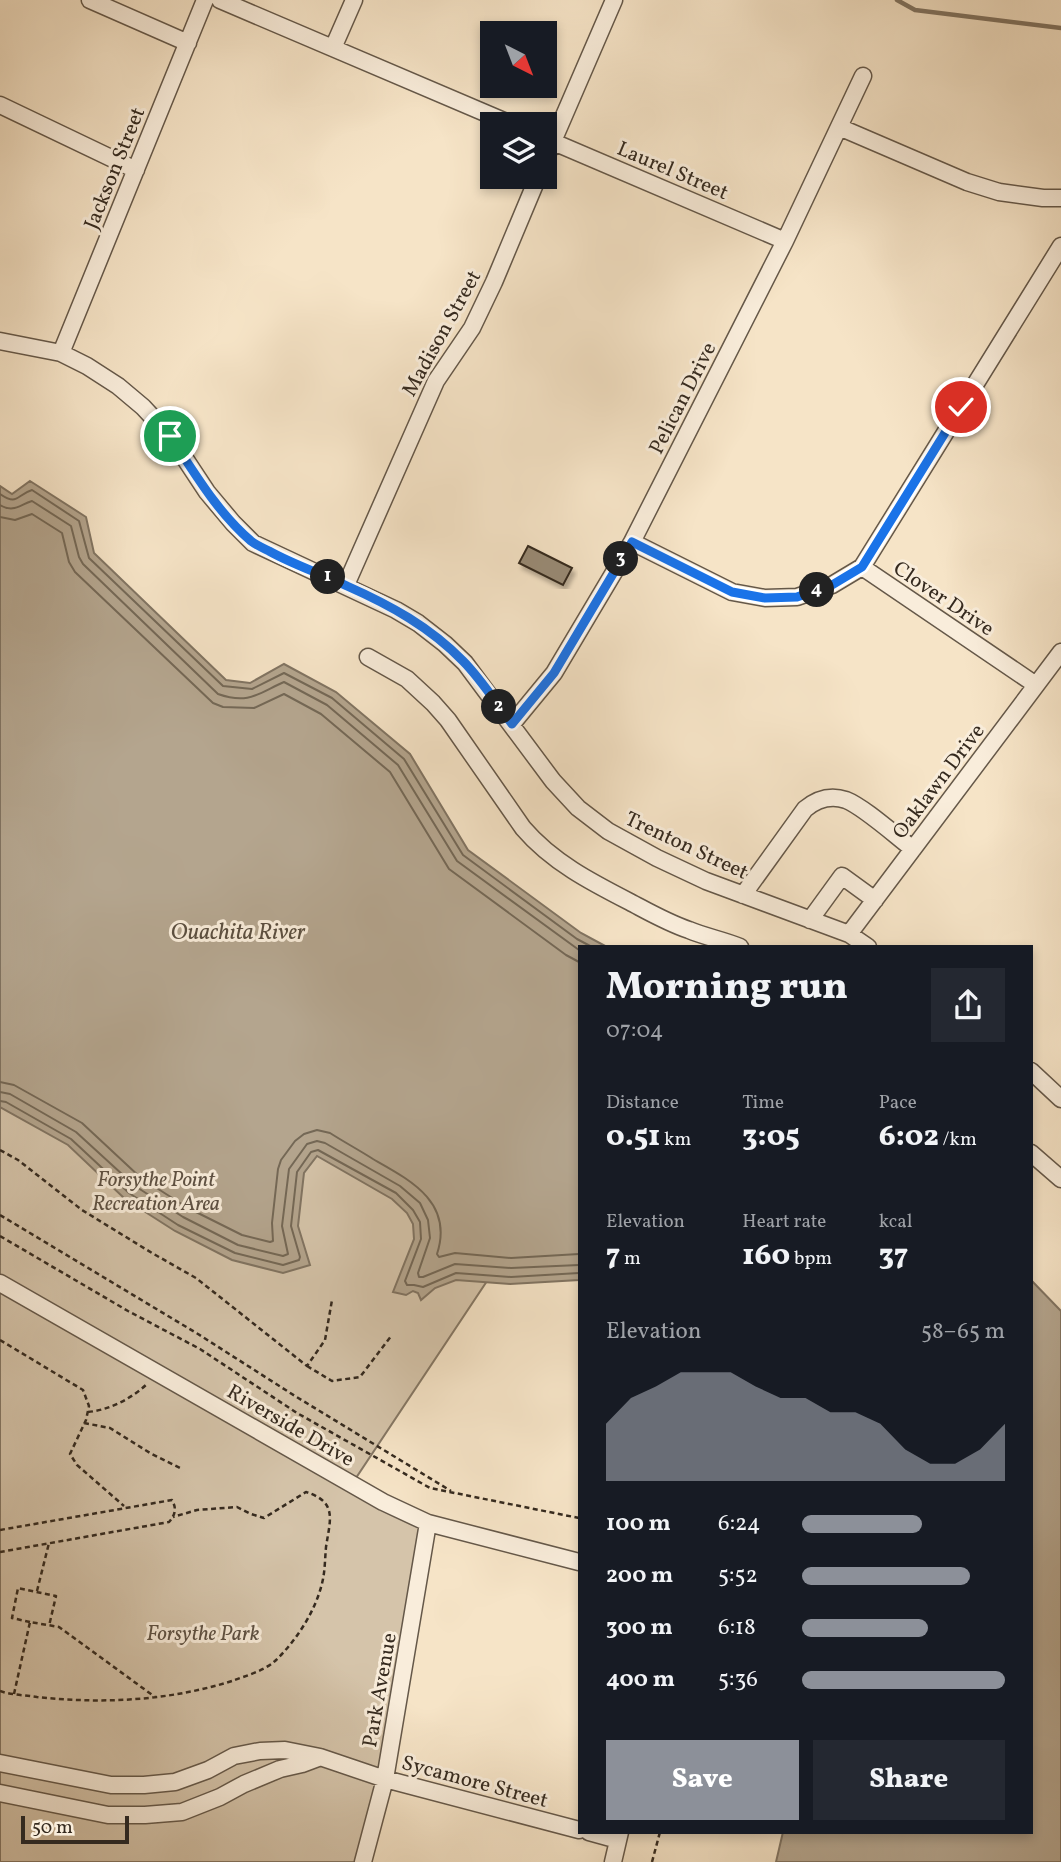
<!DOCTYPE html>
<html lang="en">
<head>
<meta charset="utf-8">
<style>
	:root { --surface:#171b24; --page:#242831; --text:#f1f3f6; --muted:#9ea1a6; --accent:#8c9099 }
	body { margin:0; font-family:Vollkorn,serif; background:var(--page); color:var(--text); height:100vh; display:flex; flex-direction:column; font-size:26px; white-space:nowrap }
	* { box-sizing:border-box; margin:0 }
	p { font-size:23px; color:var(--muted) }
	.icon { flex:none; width:38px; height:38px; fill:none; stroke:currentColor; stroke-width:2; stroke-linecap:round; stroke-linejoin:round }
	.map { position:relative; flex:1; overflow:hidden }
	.sheet { position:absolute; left:578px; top:945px; width:455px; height:889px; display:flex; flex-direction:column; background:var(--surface); border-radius:0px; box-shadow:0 4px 10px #0003 }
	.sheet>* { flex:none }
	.needle { width:46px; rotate:138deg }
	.tools { position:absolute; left:480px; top:21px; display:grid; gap:14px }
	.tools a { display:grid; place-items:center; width:77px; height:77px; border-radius:0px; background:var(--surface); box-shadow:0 4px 10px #0003; font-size:35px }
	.scale { position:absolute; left:21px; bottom:18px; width:108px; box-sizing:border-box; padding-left:7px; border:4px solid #352a1f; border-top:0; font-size:19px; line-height:24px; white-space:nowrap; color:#352a1f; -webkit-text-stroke:5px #f9eddb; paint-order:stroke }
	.pin { position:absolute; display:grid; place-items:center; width:60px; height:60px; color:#fff; margin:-30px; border:4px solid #fff; border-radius:50%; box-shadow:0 2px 7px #0007 }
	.km { position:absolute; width:35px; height:35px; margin:-18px; border-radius:50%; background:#222; color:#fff; font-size:19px; line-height:35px; text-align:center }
	.round { display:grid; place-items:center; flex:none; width:74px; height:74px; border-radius:0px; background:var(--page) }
	.headline { display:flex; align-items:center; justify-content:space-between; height:119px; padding:0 28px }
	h1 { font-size:38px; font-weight:800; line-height:52px }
	.stats { display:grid; grid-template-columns:repeat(3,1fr); gap:10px; height:119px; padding:7px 28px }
	.stats div { display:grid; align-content:center }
	.stats b { font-size:30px; font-weight:800 }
	.stats small { font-size:19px; font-weight:400 }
	.stats p { font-size:19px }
	.chart { height:196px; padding:14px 28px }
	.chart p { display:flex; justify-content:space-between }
	.chart svg { width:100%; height:126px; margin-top:7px; fill:var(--accent); opacity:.7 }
	.button { display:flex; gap:14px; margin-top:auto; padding:14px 28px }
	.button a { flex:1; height:80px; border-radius:0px; background:var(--accent); color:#fff; font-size:28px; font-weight:800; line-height:80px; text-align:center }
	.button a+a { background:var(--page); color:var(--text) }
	ul { padding:0 28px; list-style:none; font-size:23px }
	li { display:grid; grid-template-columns:112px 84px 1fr; align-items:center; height:52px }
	li i { height:18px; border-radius:9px; background:var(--accent) }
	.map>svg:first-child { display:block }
	.green { fill:#d5c4aa; stroke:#857764; stroke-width:2 }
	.water { fill:#b4a58e; stroke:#817462; stroke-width:2 }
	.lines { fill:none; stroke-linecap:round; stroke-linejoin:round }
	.shore { stroke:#746856; stroke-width:2 }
	.stream { stroke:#817462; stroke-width:4.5 }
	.building { fill:#998b76; stroke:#352a1f; stroke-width:2; filter:url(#shadow) }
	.minor-casing { stroke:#655849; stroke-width:19 }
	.path { stroke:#352a1f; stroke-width:2.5; stroke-dasharray:5 3.5; stroke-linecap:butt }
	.minor { stroke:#f9eddb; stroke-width:16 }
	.route-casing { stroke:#fff; stroke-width:14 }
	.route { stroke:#1a73e8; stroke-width:9 }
	.labels { text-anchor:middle; stroke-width:6; stroke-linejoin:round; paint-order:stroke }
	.street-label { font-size:21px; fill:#352a1f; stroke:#f9eddb }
	.park-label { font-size:21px; font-style:italic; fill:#5d5042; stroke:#f9eddb }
	.water-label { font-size:23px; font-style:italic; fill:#5b4f40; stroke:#f9eddb }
</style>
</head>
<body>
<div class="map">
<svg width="1061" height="1862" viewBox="0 0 1061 1862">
	<defs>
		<filter id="shadow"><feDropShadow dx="3" dy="5" stdDeviation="2" flood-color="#0004"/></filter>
	</defs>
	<rect width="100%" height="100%" fill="#f6e4c7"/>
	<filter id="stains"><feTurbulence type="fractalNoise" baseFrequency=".00286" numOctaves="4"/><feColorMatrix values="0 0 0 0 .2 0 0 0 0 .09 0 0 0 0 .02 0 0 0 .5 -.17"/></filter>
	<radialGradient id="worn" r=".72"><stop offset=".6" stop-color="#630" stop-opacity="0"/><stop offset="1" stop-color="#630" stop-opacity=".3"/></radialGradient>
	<!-- green -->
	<path class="green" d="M0,910L515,1239L354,1481L428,1523L364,1862H0Z"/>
	<!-- water -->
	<path class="water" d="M30,481L86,517L94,553L226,680L250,683L284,664L336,692L410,754L468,850L581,933L607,947H579V1280L510,1284L456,1280L435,1288L421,1300L418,1293L413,1291L406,1295L393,1292L414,1239L413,1224L407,1213L392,1199L317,1156L304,1173L298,1226L310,1265L283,1273L232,1260L175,1231L125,1199L68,1145L0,1107V486L12,494Z
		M1031,1280L1061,1311V1862H776L783,1832H1031Z"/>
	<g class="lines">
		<!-- shore -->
		<path class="shore" d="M0,494C18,506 16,495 32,490L79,521L89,558L223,686L252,689L284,673L332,698L404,759L463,855L577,939L592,947
			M0,505C14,513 19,505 32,501L71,526L79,557L83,564L218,694C249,705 259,693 284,682L327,705L398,765L457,861L579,950
			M0,517L15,520L32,514L62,533L69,562L75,572L213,703L223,707L254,708L284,694L321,714L390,772L449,869L566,955L579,962
			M0,1082L14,1085L82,1123L141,1178L188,1208L242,1235L270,1242L273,1241L272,1223L278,1169L281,1160L295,1141L304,1134L317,1130L330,1133C344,1142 359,1150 373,1159C410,1180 454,1202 437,1254L439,1257L455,1253L511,1258L579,1254
			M0,1092L10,1094L76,1132L135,1186L183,1217L238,1245L283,1256L288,1254L282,1226L289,1169L307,1144L317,1141L325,1143L400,1186L420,1203L428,1220L430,1238L418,1273L419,1277H423L455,1264L511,1268L579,1265
			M0,1101L6,1102L71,1139L129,1193L178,1225L235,1253L283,1265L299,1260L300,1257L291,1226L297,1172L311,1152L318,1150L396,1193L413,1210L420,1222L421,1239L405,1281L407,1285H414L423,1287L456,1273L511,1277L579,1273"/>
		<!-- stream -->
		<path class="stream" d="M897,0L915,10L1061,28"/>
	</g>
	<!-- building -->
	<path class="building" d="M528,546L572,568L563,585L519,563Z"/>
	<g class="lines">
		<!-- minor casing -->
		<g class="minor-casing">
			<path id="minor" d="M90,0L188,43
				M220,0L511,124
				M333,48L354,0
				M0,105L136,170
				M839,127L967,182L999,192L1043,198H1061
				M544,138L785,241
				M544,162L614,0
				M0,341L61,353L87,366L118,386L143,407L170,436L207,492L233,523L253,543L396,610L418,623L445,644L465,663L553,781L578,808L608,831L657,858L706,881L849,934L868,947
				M61,353L205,0
				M632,542L732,592L765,598L797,597L832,585L862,567L1036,685
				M862,567L1061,246
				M346,585L436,381L472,328L494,282L538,177
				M368,657L407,679L433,703L448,720L523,828C552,862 591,882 630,902C649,912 668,923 689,930C706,937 723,940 740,947
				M512,724L554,673L632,542L785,241L863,76
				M743,895L805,809C817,799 831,795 846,800C864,807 897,837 913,849
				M810,920L842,876L875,900
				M849,934L1061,652
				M1031,1071L1061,1099
				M1031,1153L1061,1179
				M0,1283L383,1502L428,1523L579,1562
				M0,1763L111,1785H144L175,1782L208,1770L234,1756L260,1751L285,1750L320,1757L385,1779L579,1830
				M0,1793L108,1815H145L182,1812L220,1797L244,1784L280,1769L302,1764L318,1758
				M589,1832L618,1840
				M363,1862L385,1779L428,1523
				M613,1862L620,1832"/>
		</g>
		<!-- path -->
		<path class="path" d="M0,1150L18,1160L82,1210L152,1253L196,1278L307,1366L325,1340L332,1300
			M0,1215L198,1334L295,1396L451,1491
			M0,1236L128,1311L200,1349L297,1413L430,1488L579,1518
			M0,1340L83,1390L89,1406L86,1420L70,1454L77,1465L124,1506
			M307,1366L332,1381L360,1377L392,1335
			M88,1412C109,1410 131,1399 147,1384
			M84,1423L110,1428L150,1453L180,1468
			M0,1530L172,1500C177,1509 175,1515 169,1522L0,1552
			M37,1591L49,1543
			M30,1622L12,1618L18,1588L56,1596L49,1626
			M0,1691C11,1695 25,1695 37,1697C103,1704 168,1701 232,1681C245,1676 264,1671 275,1661C297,1640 317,1609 323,1579C325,1569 325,1558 326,1547C330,1520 338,1502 306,1492L264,1518L251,1514L237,1507L197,1510L173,1517
			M14,1694L30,1622L59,1627L155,1697
			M652,1862L660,1832"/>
		<!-- minor -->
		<use href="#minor" class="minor"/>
	</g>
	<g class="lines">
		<!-- route casing -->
		<g class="route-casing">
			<path id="route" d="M170,436C194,472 217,512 251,541C256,545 263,548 269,551C294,565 322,574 347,586C390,605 430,627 463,661C481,679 496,703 512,724L554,673L632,542L732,592L765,598L797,597L832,585L862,567L961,407"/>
		</g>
		<!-- route -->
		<use href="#route" class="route"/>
	</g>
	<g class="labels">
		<!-- street labels -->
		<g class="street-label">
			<text transform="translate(114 168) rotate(-68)" y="7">Jackson Street</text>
			<text transform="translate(673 170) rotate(23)" y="7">Laurel Street</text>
			<text transform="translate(441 333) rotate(-61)" y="7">Madison Street</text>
			<text transform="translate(682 398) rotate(-63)" y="7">Pelican Drive</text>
			<text transform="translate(944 598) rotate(34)" y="7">Clover Drive</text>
			<text transform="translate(938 781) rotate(-53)" y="7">Oaklawn Drive</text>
			<text transform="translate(687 845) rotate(25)" y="7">Trenton Street</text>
			<text transform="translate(291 1425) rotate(30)" y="7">Riverside Drive</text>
			<text transform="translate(379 1690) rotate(-80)" y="7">Park Avenue</text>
			<text transform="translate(475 1781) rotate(15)" y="7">Sycamore Street</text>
		</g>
		<!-- park labels -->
		<g class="park-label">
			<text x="156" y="1186">Forsythe Point<tspan x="156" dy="24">Recreation Area</tspan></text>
			<text x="203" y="1640">Forsythe Park</text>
		</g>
		<!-- water labels -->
		<g class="water-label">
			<text x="238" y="939">Ouachita River</text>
		</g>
	</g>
	<rect width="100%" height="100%" filter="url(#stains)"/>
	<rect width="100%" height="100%" fill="url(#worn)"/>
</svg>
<div class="tools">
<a><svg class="needle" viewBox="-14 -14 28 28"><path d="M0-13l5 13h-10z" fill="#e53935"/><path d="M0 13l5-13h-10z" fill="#9ea1a6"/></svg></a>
<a><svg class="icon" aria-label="layers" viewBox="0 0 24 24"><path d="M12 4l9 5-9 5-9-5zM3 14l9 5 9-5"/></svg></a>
</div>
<div class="scale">50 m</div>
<div class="pin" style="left:170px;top:436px;background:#1e9e55"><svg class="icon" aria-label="arrive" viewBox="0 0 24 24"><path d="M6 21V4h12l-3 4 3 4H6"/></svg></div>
<div class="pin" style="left:961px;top:407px;background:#d93025"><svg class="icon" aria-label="check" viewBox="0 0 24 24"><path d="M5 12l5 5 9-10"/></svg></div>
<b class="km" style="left:328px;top:577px">1</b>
<b class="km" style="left:499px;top:707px">2</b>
<b class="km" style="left:621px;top:559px">3</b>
<b class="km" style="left:817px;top:590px">4</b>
<section class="sheet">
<div class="headline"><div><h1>Morning run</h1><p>07:04</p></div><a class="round"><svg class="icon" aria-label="share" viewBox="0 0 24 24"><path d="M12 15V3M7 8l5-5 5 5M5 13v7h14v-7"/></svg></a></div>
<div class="stats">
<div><p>Distance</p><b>0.51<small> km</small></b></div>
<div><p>Time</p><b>3:05</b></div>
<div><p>Pace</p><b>6:02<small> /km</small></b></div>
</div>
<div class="stats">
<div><p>Elevation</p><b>7<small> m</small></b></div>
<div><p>Heart rate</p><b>160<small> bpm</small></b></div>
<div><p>kcal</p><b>37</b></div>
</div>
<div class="chart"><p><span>Elevation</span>58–65 m</p>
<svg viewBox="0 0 160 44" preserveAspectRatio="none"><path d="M0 44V24L10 15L20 11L30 6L40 6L50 6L60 11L70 15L80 15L90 20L100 20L110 24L120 33L130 38L140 38L150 33L160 24V44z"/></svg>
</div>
<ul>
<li><b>100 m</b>6:24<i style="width:59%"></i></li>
<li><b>200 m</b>5:52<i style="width:83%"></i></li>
<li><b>300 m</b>6:18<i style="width:62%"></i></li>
<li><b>400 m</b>5:36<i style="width:100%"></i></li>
</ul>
<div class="button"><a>Save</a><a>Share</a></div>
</section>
</div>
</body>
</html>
